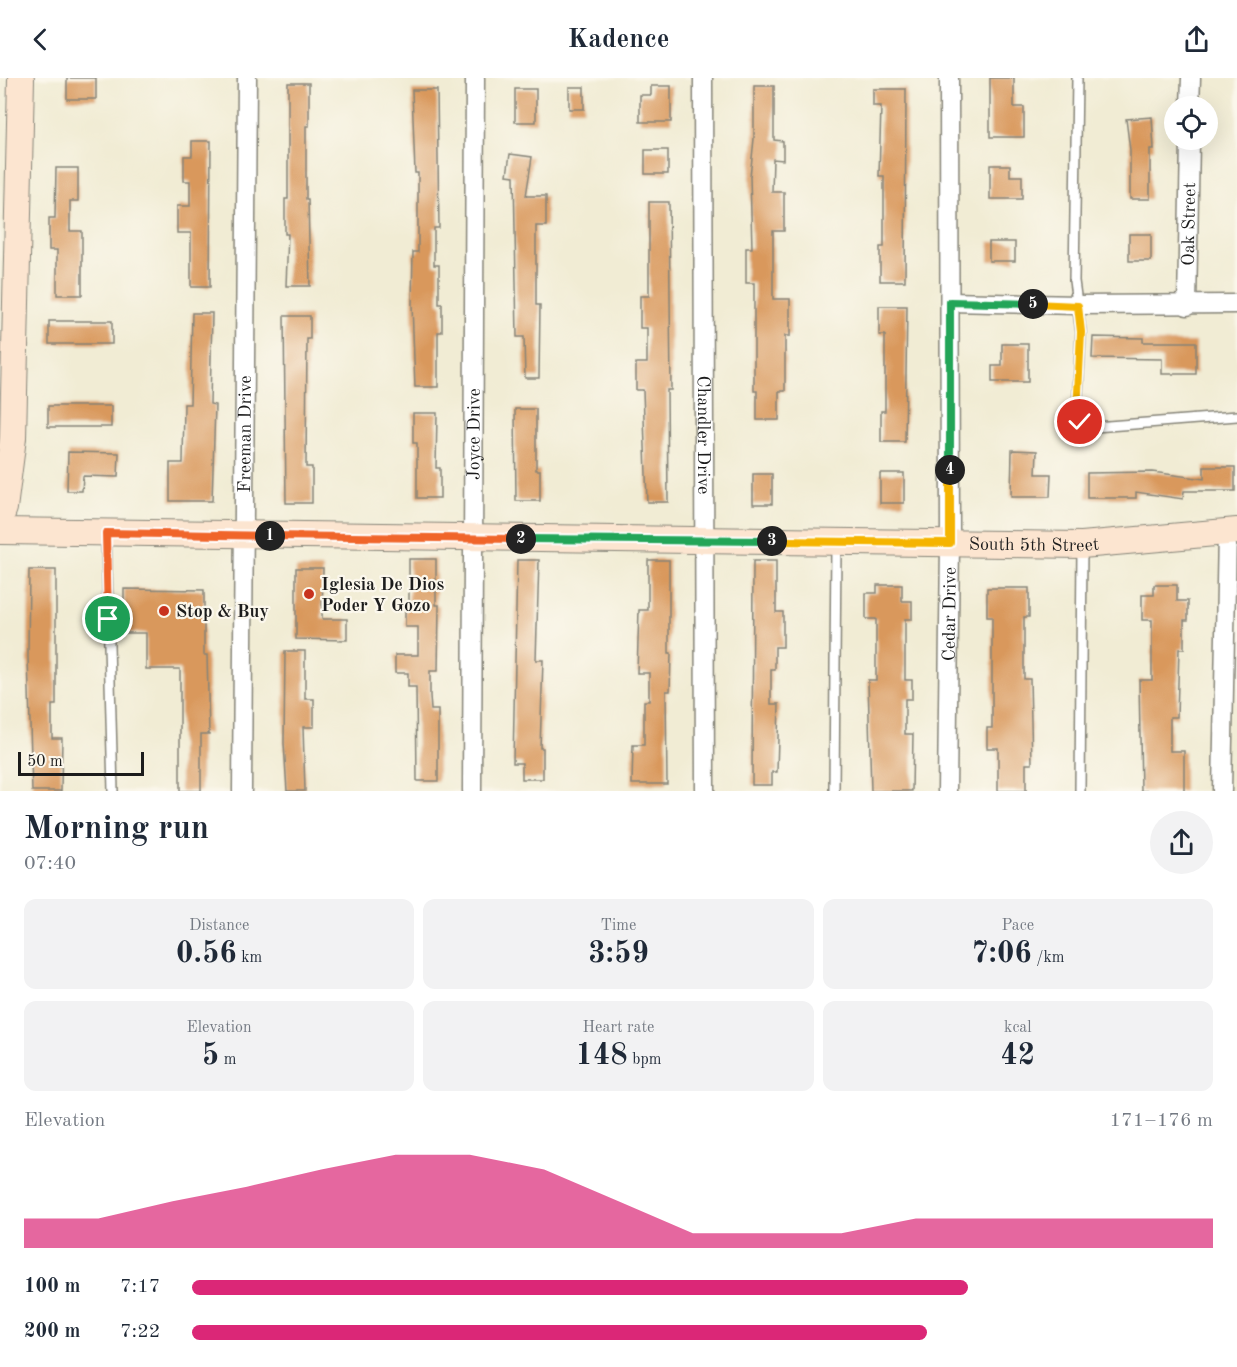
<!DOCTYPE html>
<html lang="en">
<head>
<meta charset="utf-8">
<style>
	:root { --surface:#fff; --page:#f2f2f3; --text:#1f2937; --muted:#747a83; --accent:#db2777 }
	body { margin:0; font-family:"Old Standard TT",serif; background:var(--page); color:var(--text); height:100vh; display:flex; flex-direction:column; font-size:22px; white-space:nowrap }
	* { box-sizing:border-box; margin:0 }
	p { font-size:20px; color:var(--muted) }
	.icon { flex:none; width:33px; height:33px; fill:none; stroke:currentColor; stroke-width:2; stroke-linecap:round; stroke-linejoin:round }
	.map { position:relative; height:713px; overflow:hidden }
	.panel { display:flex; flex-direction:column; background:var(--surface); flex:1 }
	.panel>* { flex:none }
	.controls { position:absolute; left:1164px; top:18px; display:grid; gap:12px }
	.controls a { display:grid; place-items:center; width:54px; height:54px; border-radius:50%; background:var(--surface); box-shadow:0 6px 24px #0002; font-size:30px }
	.scale { position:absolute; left:18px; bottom:15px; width:126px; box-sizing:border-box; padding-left:6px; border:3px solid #1c1c1c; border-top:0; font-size:16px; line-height:21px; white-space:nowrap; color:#1c1c1c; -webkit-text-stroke:4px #fbf7ec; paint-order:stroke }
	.pin { position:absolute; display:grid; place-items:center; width:51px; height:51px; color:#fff; margin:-26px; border:3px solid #fff; border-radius:50%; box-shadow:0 2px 6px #0007 }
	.km { position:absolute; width:30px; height:30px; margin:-15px; border-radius:50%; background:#222; color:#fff; font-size:16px; line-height:30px; text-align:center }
	.round { display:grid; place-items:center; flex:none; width:63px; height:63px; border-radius:32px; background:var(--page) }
	.summary { display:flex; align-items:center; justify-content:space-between; height:102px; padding:0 24px }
	h1 { font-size:33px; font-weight:700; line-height:45px }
	.figures { display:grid; grid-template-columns:repeat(3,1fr); gap:9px; height:102px; padding:6px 24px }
	.figures div { display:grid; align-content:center; border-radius:12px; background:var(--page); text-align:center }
	.figures b { font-size:30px; font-weight:700 }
	.figures small { font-size:16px; font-weight:400 }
	.figures p { font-size:16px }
	.chart { height:168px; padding:12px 24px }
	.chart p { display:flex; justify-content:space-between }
	.chart svg { width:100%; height:108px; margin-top:6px; fill:var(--accent); opacity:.7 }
	ul { padding:0 24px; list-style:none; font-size:20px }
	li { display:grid; grid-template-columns:96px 72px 1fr; align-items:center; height:45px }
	li i { height:15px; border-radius:8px; background:var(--accent) }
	header { display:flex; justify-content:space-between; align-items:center; height:78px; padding:0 24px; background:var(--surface); font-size:27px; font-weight:700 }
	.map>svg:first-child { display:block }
	.building { fill:#d9985c }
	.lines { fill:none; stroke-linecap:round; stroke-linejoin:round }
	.lane-casing { stroke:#868478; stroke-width:12 }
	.street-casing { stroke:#868478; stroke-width:21 }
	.secondary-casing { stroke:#868478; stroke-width:28 }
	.lane { stroke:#fff; stroke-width:9 }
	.street { stroke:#fff; stroke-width:18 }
	.secondary { stroke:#fce5d0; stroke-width:26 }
	.split-1-casing { stroke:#fff; stroke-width:12 }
	.split-2-casing { stroke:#fff; stroke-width:12 }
	.split-3-casing { stroke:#fff; stroke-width:12 }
	.split-4-casing { stroke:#fff; stroke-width:12 }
	.split-5-casing { stroke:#fff; stroke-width:12 }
	.split-6-casing { stroke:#fff; stroke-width:12 }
	.split-1 { stroke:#f0652b; stroke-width:8 }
	.split-2 { stroke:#f0652b; stroke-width:8 }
	.split-3 { stroke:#22a559; stroke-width:8 }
	.split-4 { stroke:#f5b400; stroke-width:8 }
	.split-5 { stroke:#22a559; stroke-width:8 }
	.split-6 { stroke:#f5b400; stroke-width:8 }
	.poi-dot { fill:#c8321e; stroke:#fbf7ec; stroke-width:2 }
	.labels { text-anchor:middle; stroke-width:4.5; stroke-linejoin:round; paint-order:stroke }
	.street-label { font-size:18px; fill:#1c1c1c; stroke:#fbf7ec }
	.poi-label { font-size:18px; font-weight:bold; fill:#1c1c1c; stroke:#fbf7ec; text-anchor:start }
</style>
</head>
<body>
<header><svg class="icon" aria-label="back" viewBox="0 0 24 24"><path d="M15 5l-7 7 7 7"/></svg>Kadence<svg class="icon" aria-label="share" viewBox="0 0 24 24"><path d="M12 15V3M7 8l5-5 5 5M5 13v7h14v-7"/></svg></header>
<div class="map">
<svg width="1237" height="713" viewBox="0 0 1237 713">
	<rect width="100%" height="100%" fill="#fbf7ec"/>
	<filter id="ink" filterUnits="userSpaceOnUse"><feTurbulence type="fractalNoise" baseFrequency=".0167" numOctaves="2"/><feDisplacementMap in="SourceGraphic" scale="12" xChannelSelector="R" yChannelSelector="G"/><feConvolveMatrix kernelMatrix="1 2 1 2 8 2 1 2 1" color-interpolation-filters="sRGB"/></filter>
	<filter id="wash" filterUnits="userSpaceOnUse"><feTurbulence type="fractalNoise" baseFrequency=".008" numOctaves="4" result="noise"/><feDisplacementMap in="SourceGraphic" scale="24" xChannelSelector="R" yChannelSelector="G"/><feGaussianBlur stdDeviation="1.35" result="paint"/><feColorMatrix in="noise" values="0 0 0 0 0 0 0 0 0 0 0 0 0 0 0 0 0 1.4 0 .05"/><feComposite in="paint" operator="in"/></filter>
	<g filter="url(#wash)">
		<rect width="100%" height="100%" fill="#f1ecd4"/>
		<g id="blocks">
			<!-- building -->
			<path class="building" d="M67,0H96V21H67Z
				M990,0H1014V29H1024V59H990Z
				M288,5H309V48H306V121H308L310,208H286L288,156H285V121H288Z
				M651,8H671V44H640V17H651Z
				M754,8H774V62L783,63V82L773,81L772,114H784V153H773V221H790V258H785V313H779V342H757V313H754V205H746V170H752L750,99L754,61Z
				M569,9H584V31H569Z
				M515,11H536V44H515Z
				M873,11H906L905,203H880V169H884V98H879L881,28H873Z
				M412,12H437L439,150H434V187H439V226H442V254H438V309H415L412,226L413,174H418V95H415Z
				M1152,39L1154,71H1150V121H1130V72L1126,41Z
				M192,63H211L210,209H191V155H177V128H190V103H184V78H192Z
				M645,72H668V96H645Z
				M510,76L532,79L526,118H546V148H536V227H540L539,300H525L524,259H517L514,98L507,97Z
				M990,87H1010V98H1022V121H990Z
				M56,90H78V123H70V153H82V217H57V172H49V140H55Z
				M649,124H669L671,312H667L668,424H647L643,312H636V285H647V250H640V218H649Z
				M1129,156H1151V183H1129Z
				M989,164H1015V183H989Z
				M879,228H907L905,364H881V333H885V257H879Z
				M192,235H212L210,326L215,327L212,423H170V385H183L184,326H190Z
				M284,238H310V261H307L306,389H312V425H286Z
				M49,243H112V266H49Z
				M1093,259L1143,260V264H1196V296H1162V281L1092,280Z
				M1002,266H1028V304H992V288H1002Z
				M48,328H111V349H48Z
				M515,331H536V392H540V423H516Z
				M413,335H437L436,390H440V420H417V365H413Z
				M1012,372L1037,373L1036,396H1051L1050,419H1011Z
				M68,374L119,375L118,399L83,398L82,413H67Z
				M1204,389H1235V413H1184L1183,421L1136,414V420H1087V395L1152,394L1204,401Z
				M880,395H904V425H880Z
				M753,396H772V426H753Z
				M409,481H436V527H439L438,593H430V618L431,632H438V703H417L416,609H408V595H395V577H418V549H405V527H409Z
				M517,482H539L536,582H543L540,670H543V701H522V685H513Z
				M648,482H669V575H671L670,613H666L667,706H632L633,667H644V623H649V595H637L639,532H648Z
				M753,483H776V534H783V569H775V592H771V626H779L777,694H772V707H752Z
				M296,490H323L322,541H347V562L296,561Z
				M29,492H56V627H52V660H62L61,713H32L28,578Z
				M877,507H902V523H912V541H905V602H912V621H905V656H913L912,713H871L868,602H876V541H866V515H877Z
				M1154,507H1177V523H1188V542H1184V571H1179L1177,639H1170V673H1184V713H1141L1139,602H1152V542H1142V517H1154Z
				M987,510H1029V539H1024V601H1030L1032,686H1026V713H998V670H987V650H992V539H987Z
				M124,511L204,512V577H207L209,656H201V713H180V591H146V555H124Z
				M285,573H305V621H314V649H303L305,713H287L284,665Z"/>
		</g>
	</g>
	<g filter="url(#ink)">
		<use href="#blocks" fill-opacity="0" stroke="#868478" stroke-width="1.5"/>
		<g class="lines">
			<!-- lane casing -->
			<g class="lane-casing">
				<path id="lane" d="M1077,0L1074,203L1081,254L1077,335L1080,344L1095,349L1237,338
					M106,457L113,713
					M834,713L836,466
					M1080,713L1082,469"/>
			</g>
			<!-- street casing -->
			<g class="street-casing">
				<g id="street">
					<path id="s1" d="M703,0L705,713"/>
					<path d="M1190,28L1191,0"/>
					<path d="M950,224L1078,227L1237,226"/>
					<path id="s2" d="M1187,228L1190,62"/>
					<path id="s3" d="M242,713L247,0"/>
					<path id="s4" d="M472,713L475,0"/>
					<path id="s5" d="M947,713L950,465L949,0"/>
					<path d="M1222,713L1227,454"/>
				</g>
			</g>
			<!-- secondary casing -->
			<g class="secondary-casing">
				<g id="secondary">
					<path d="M0,441L4,430L13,360L21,0"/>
					<path id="s6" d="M0,453L1082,467L1237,453"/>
				</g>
			</g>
			<!-- lane -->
			<use href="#lane" class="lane"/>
			<!-- street -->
			<use href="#street" class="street"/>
			<!-- secondary -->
			<use href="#secondary" class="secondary"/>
		</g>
	</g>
	<g class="lines" filter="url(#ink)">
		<!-- split-1 casing -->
		<g class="split-1-casing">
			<path id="split-1" d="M108,541L106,455L270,458"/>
		</g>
		<!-- split-2 casing -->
		<g class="split-2-casing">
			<path id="split-2" d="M270,458L521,461"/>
		</g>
		<!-- split-3 casing -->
		<g class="split-3-casing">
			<path id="split-3" d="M521,461L772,463"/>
		</g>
		<!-- split-4 casing -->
		<g class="split-4-casing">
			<path id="split-4" d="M772,463L950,465V392"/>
		</g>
		<!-- split-5 casing -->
		<g class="split-5-casing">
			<path id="split-5" d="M950,392V224L1033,226"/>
		</g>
		<!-- split-6 casing -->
		<g class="split-6-casing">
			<path id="split-6" d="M1033,226L1078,228L1081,254L1077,335L1080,344"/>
		</g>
		<!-- split-1 -->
		<use href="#split-1" class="split-1"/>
		<!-- split-2 -->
		<use href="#split-2" class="split-2"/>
		<!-- split-3 -->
		<use href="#split-3" class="split-3"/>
		<!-- split-4 -->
		<use href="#split-4" class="split-4"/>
		<!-- split-5 -->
		<use href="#split-5" class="split-5"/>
		<!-- split-6 -->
		<use href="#split-6" class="split-6"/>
	</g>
	<!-- markers -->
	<g class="poi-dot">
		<circle cx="309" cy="516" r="6"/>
		<circle cx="164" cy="533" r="6"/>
	</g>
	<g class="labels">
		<!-- street labels -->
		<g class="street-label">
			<text dy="6" stroke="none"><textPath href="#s2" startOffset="82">Oak Street</textPath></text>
			<text dy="6" stroke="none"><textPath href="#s1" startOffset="357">Chandler Drive</textPath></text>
			<text dy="6" stroke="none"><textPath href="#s3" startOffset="357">Freeman Drive</textPath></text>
			<text dy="6" stroke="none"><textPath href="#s4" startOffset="357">Joyce Drive</textPath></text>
			<text dy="6" stroke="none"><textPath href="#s6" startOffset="1034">South 5th Street</textPath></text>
			<text dy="6" stroke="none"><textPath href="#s5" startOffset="177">Cedar Drive</textPath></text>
		</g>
		<!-- poi labels -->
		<g class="poi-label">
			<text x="321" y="512">Iglesia De Dios<tspan x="321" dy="21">Poder Y Gozo</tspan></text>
			<text x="176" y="539">Stop &amp; Buy</text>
		</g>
	</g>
</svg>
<div class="controls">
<a><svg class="icon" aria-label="locate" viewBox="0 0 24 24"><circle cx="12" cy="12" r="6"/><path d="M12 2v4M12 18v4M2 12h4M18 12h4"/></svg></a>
</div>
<div class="scale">50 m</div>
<div class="pin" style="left:108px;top:541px;background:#1e9e55"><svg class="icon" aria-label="arrive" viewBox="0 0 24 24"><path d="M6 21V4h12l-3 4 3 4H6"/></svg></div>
<div class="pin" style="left:1080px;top:344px;background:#d93025"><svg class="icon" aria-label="check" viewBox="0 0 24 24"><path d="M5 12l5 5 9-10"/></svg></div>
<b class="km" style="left:270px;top:458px">1</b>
<b class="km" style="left:521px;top:461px">2</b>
<b class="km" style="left:772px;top:463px">3</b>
<b class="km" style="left:950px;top:392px">4</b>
<b class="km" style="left:1033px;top:226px">5</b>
</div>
<section class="panel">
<div class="summary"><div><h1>Morning run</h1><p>07:40</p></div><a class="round"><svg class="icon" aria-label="share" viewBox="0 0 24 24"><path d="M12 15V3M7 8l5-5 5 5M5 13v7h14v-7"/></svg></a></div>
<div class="figures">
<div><p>Distance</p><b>0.56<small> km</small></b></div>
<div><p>Time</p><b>3:59</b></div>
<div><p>Pace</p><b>7:06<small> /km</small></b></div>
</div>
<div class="figures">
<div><p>Elevation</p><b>5<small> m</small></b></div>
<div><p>Heart rate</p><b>148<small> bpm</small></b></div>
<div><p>kcal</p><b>42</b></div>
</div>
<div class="chart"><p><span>Elevation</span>171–176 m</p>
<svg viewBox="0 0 160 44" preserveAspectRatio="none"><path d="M0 44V32L10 32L20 25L30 19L40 12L50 6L60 6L70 12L80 25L90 38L100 38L110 38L120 32L130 32L140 32L150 32L160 32V44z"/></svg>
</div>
<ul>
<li><b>100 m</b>7:17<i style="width:76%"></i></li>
<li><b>200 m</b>7:22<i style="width:72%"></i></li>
</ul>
</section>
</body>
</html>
